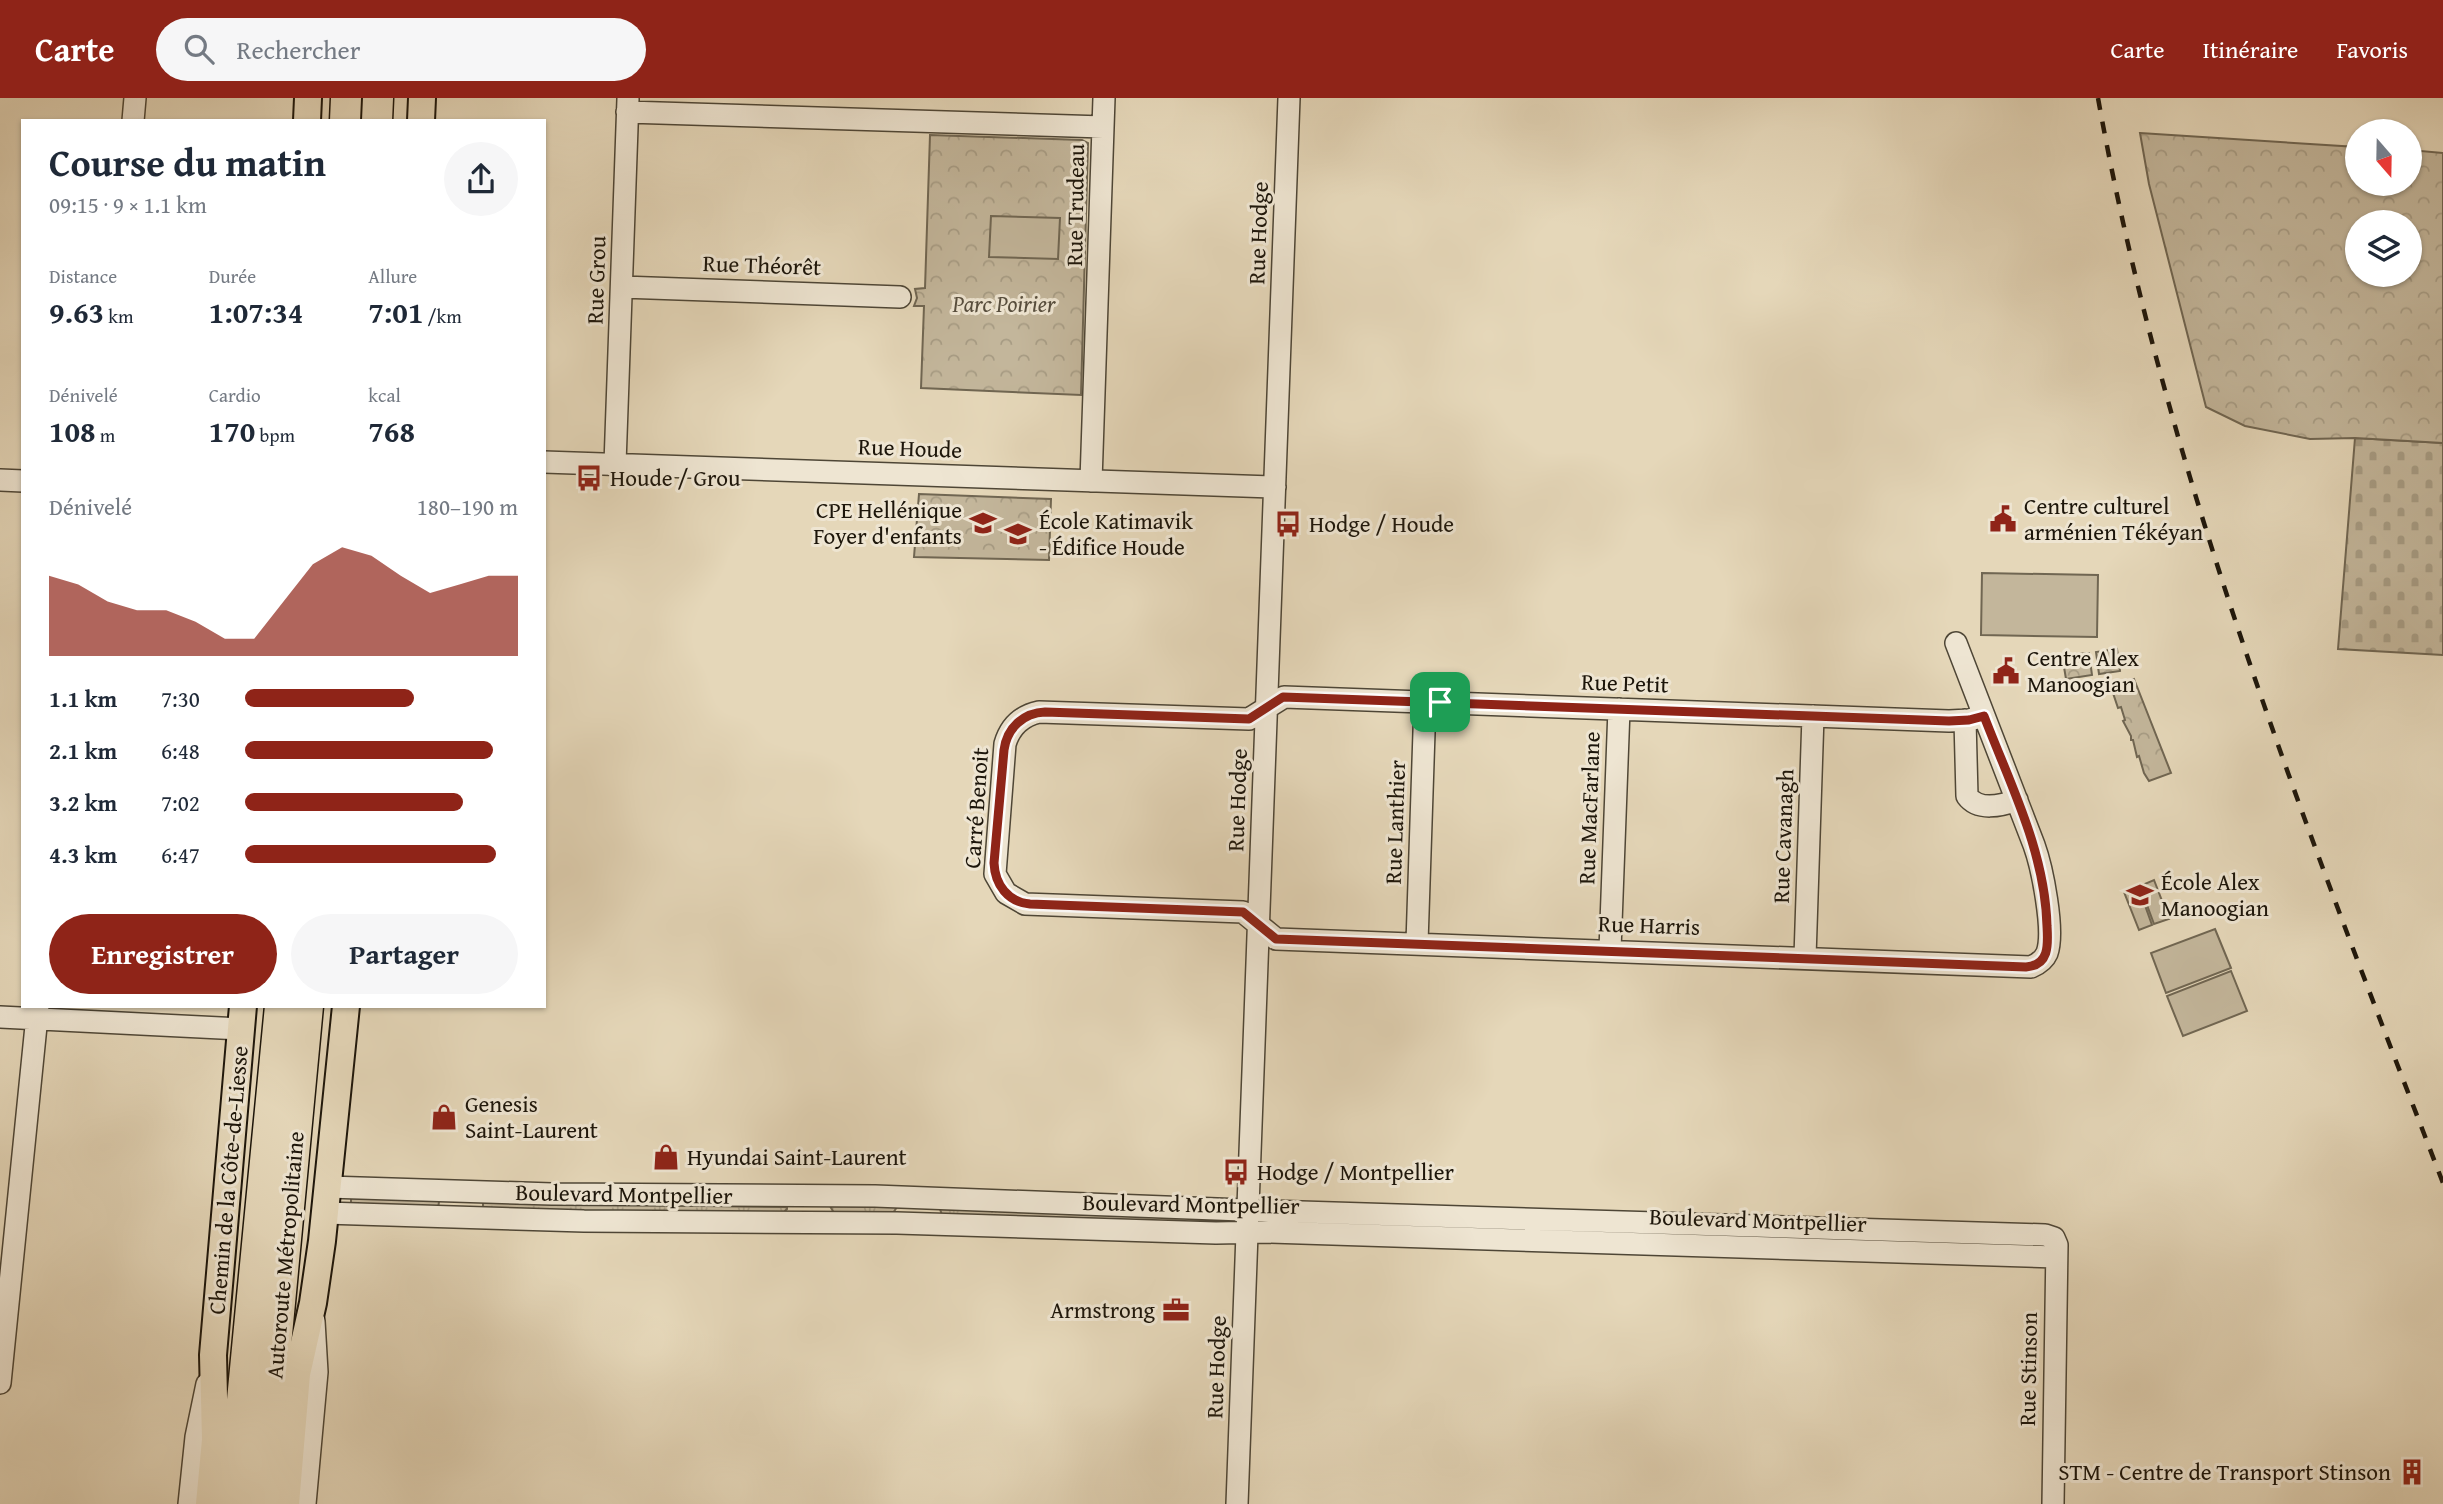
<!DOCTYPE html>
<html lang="fr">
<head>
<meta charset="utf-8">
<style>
	:root { --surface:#fff; --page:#f6f6f7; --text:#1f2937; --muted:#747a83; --accent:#8f2418 }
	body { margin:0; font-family:"Gentium Book Plus",serif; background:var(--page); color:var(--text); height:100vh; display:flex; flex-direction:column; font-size:26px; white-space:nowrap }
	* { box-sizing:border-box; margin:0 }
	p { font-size:23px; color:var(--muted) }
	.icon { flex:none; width:38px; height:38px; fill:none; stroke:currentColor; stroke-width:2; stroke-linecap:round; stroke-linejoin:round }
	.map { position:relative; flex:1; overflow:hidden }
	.drawer { position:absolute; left:21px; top:21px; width:525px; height:889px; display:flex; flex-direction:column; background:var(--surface); border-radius:0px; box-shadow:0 2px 5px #0004 }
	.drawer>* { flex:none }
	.needle { width:46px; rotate:160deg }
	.buttons { position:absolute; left:2345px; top:21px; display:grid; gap:14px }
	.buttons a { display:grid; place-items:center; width:77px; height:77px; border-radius:50%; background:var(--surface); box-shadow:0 2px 5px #0004; font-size:35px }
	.pin { position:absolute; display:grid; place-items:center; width:60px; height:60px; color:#fff; margin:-30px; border-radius:14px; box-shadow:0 4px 10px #0006 }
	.round { display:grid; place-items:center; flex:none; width:74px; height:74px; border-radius:37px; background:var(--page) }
	.headline { display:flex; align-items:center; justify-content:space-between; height:119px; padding:0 28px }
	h1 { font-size:38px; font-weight:700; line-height:52px }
	.figures { display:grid; grid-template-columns:repeat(3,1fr); gap:10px; height:119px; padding:7px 28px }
	.figures div { display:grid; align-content:center }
	.figures b { font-size:30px; font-weight:700 }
	.figures small { font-size:19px; font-weight:400 }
	.figures p { font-size:19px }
	.chart { height:196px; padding:14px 28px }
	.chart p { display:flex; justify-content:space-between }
	.chart svg { width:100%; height:126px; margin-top:7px; fill:var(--accent); opacity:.7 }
	.button { display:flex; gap:14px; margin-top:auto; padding:14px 28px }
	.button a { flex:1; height:80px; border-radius:42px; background:var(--accent); color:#fff; font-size:28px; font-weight:700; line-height:80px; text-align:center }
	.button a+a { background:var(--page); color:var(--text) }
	ul { padding:0 28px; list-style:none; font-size:23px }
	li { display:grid; grid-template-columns:112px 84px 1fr; align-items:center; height:52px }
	li i { height:18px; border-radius:9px; background:var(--accent) }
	header { display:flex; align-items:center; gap:42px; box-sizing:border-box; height:98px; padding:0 35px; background:var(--accent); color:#fff }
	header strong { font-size:33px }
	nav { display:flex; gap:38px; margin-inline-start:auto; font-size:24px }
	.search { width:490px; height:63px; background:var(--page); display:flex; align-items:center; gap:18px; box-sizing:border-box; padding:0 24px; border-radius:38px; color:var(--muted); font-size:26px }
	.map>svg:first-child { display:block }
	.grass { fill:url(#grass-tufts); stroke:#706652; stroke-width:2 }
	.cemetery { fill:url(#cemetery-stones); stroke:#706652; stroke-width:2 }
	.park { fill:url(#park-crowns); stroke:#706652; stroke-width:2; fill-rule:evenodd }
	.garden { fill:#c3b69b; stroke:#706652; stroke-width:2 }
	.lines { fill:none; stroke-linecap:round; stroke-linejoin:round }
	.minor-casing { stroke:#4e4636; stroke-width:24 }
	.major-casing { stroke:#1c150a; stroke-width:30 }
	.highway-casing { stroke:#1c150a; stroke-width:33 }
	.minor { stroke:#eee5d2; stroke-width:21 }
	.major { stroke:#e5d7b9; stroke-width:26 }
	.highway { stroke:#e5d7b9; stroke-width:30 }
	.rail { stroke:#1c150a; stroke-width:4.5; stroke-dasharray:12 12; stroke-linecap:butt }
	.route-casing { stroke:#fff; stroke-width:14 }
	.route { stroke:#8f2418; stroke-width:9 }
	.labels { text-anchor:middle; stroke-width:6; stroke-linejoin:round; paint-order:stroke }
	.street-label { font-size:23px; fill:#1c150a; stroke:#eee5d2 }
	.park-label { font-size:23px; font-style:italic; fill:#564d3d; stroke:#eee5d2 }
	.poi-label { font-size:23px; fill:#1c150a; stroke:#eee5d2; text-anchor:start }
</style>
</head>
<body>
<header>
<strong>Carte</strong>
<div class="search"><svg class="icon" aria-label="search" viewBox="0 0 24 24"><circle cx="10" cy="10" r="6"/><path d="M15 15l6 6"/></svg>Rechercher</div>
<nav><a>Carte</a><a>Itinéraire</a><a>Favoris</a></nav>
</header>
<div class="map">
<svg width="2443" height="1406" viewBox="0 0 2443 1406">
	<defs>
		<pattern id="grass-tufts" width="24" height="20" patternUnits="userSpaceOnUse" patternTransform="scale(1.75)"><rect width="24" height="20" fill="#c3b69b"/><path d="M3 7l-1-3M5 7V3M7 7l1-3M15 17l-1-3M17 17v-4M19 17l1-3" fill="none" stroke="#a79c84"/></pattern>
		<pattern id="cemetery-stones" width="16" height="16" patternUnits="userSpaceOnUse" patternTransform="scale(1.75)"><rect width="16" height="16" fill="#c3b69b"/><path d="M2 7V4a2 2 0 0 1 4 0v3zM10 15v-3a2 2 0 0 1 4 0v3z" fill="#a79c84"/></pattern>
		<pattern id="park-crowns" width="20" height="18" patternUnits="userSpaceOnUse" patternTransform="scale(1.75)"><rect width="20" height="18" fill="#c3b69b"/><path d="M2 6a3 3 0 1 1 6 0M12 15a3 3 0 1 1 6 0" fill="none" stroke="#a79c84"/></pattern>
	</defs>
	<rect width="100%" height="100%" fill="#e5d7b9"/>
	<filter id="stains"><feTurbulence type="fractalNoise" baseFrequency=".00286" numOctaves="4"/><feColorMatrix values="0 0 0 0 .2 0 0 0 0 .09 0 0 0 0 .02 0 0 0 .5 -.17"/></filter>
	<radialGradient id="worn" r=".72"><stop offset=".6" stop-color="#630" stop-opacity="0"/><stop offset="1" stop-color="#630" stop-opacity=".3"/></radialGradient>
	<!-- grass -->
	<path class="grass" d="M351,1100L438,1102L439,1104L438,1110L351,1106Z
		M483,1103L699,1105L700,1108L787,1109V1111L783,1115H555L483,1111Z
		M830,1108L897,1109L893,1115H834Z
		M940,1111L1212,1120V1126L942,1117Z"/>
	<!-- cemetery -->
	<path class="cemetery" d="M2355,340L2443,345V557L2338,551Z"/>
	<!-- park -->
	<path class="park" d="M2140,35L2357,49V86H2410V52L2443,55V345L2355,340L2310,341L2245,328L2206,309L2149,86ZM2357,124H2410V177H2357Z
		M930,37L1082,42L1088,45L1081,297L921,290L924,208H914L917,200L915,191L925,190Z
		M919,396L1051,401L1049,462L914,459Z
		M2117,551L2120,573L2099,576L2096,554Z
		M2089,555L2092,577L2066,581L2062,557Z
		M2134,581L2171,675L2149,683L2144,675L2139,658L2137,659L2133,642H2131V638L2123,623L2125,622L2121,609L2118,610L2111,589Z"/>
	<!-- garden -->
	<path class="garden" d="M991,118L1060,120L1058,161L989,159Z
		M1982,475L2098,477L2097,539L1981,537Z
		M2154,782L2169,821L2154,826L2140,788Z
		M2138,788L2152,827L2139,832L2124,794Z
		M2215,831L2231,870L2166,895L2151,855Z
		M2231,873L2247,913L2183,938L2167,898Z"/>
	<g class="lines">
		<!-- minor casing -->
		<g class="minor-casing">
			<path id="minor" d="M627,14L1103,29
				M133,23L135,0
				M622,189L900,199
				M544,364L1275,389
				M615,366L628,1
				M0,382L23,383
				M1091,383L1104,0
				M1956,545L2034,747C2042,769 2055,833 2047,855C2044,862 2038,866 2031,869L1276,841L1243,814L1025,806L1006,795L995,776L1005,646C1010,629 1021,618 1039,614L1249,621L1284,599L1949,623L1969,622L1984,618
				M1965,622L1967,698C1978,713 2001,708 2017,702
				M1417,845L1425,604
				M1610,852L1619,611
				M1805,859L1813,618
				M0,919L241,931
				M328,1089L552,1096L875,1098L1269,1113L2045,1137L2054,1140L2057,1147L2053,1406
				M325,1115L584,1123L897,1125L1216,1135L1268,1134L2056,1159
				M0,1285L38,908
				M189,1406L196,1339L207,1286
				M305,1406L317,1274L314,1223
				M1237,1406L1289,0"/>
		</g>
		<!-- major casing -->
		<g class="major-casing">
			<path id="major" d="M307,23L308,0
				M421,23L422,0
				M209,1406L215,1342L213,1257L243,908
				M286,1406L297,1276L313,1205L322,1143L346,908"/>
		</g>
		<!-- highway casing -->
		<g class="highway-casing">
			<path id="highway" d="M345,23L346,0
				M377,23L378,0
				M232,1406L280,908
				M261,1406L308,908"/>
		</g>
		<!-- minor -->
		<use href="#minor" class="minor"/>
		<!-- major -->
		<use href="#major" class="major"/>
		<!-- highway -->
		<use href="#highway" class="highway"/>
		<!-- rail -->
		<path class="rail" d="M2098,0C2165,374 2307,732 2443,1085"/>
	</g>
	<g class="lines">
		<!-- route casing -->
		<g class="route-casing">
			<path id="route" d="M1283,599L1949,623L1969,622L1984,618C2010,686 2045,753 2047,828C2048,846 2050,867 2026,869L1276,841L1243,814L1030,806C1008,804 995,787 994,765L1004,652C1007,630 1023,615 1045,614L1249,621Z"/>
		</g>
		<!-- route -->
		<use href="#route" class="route"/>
	</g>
	<!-- icons -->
	<defs>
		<g id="bus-bare" transform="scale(2.1)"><path d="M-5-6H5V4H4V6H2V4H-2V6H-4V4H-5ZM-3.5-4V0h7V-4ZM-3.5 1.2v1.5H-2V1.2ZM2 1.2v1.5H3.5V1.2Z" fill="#8f2418" stroke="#eee5d2" stroke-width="2.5" paint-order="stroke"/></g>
		<g id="civic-bare" transform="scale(2.1)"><path d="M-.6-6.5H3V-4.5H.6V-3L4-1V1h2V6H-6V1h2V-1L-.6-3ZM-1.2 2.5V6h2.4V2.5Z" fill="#8f2418" stroke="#eee5d2" stroke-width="2.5" paint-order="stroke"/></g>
		<g id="school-bare" transform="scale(2.1)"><path d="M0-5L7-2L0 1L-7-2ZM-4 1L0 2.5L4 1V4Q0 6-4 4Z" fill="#8f2418" stroke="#eee5d2" stroke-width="2.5" paint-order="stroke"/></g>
		<g id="shop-bare" transform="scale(2.1)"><path d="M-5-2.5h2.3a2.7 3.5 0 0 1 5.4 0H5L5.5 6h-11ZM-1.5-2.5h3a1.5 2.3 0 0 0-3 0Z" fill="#8f2418" stroke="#eee5d2" stroke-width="2.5" paint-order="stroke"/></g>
		<g id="office-bare" transform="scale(2.1)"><path d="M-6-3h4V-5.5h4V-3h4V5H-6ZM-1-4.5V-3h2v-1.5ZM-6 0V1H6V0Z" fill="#8f2418" stroke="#eee5d2" stroke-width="2.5" paint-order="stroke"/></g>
		<g id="building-bare" transform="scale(2.1)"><path d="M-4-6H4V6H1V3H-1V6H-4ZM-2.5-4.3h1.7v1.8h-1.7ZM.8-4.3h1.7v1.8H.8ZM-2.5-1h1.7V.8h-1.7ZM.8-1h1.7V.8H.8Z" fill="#8f2418" stroke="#eee5d2" stroke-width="2.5" paint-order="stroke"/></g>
	</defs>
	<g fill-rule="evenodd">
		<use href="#bus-bare" x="589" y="380"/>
		<use href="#civic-bare" x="2003" y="421"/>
		<use href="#school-bare" x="983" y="425"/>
		<use href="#bus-bare" x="1288" y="426"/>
		<use href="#school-bare" x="1018" y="436"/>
		<use href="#civic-bare" x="2006" y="573"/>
		<use href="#school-bare" x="2140" y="797"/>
		<use href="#shop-bare" x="444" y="1019"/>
		<use href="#shop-bare" x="666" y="1059"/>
		<use href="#bus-bare" x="1236" y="1074"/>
		<use href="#office-bare" x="1176" y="1212"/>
		<use href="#building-bare" x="2412" y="1374"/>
	</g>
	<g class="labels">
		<!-- street labels -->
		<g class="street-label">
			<text transform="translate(1075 107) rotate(-89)" y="8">Rue Trudeau</text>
			<text transform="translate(1258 135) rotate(-88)" y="8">Rue Hodge</text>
			<text transform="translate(762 167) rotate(2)" y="8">Rue Théorêt</text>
			<text transform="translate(596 182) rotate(-88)" y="8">Rue Grou</text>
			<text transform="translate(910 350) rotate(2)" y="8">Rue Houde</text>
			<text transform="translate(1625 585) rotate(2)" y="8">Rue Petit</text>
			<text transform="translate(1237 702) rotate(-88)" y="8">Rue Hodge</text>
			<text transform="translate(976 710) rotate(-86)" y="8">Carré Benoit</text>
			<text transform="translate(1589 710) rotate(-88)" y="8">Rue MacFarlane</text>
			<text transform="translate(1395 724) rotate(-88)" y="8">Rue Lanthier</text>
			<text transform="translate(1783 738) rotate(-88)" y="8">Rue Cavanagh</text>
			<text transform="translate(1649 827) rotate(2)" y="8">Rue Harris</text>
			<text transform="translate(228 1082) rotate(-85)" y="8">Chemin de la Côte-de-Liesse</text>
			<text transform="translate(624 1096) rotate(1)" y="8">Boulevard Montpellier</text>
			<text transform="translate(1191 1106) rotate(1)" y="8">Boulevard Montpellier</text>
			<text transform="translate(1758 1122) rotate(2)" y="8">Boulevard Montpellier</text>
			<text transform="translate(285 1157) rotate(-85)" y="8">Autoroute Métropolitaine</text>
			<text transform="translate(1216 1269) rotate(-88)" y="8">Rue Hodge</text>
			<text transform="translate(2028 1271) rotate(-89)" y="8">Rue Stinson</text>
		</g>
		<!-- park labels -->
		<g class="park-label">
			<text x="1004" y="214">Parc Poirier</text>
		</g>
		<!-- poi labels -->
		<g class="poi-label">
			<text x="610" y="388">Houde / Grou</text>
			<text x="2024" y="416">Centre culturel<tspan x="2024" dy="26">arménien Tékéyan</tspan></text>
			<text x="962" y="420" text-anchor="end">CPE Hellénique<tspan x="962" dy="26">Foyer d'enfants</tspan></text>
			<text x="1039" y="431">École Katimavik<tspan x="1039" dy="26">- Édifice Houde</tspan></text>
			<text x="1309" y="434">Hodge / Houde</text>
			<text x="2027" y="568">Centre Alex<tspan x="2027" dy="26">Manoogian</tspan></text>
			<text x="2161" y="792">École Alex<tspan x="2161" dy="26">Manoogian</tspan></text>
			<text x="465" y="1014">Genesis<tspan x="465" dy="26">Saint-Laurent</tspan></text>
			<text x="687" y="1067">Hyundai Saint-Laurent</text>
			<text x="1257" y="1082">Hodge / Montpellier</text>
			<text x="1155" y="1220" text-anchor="end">Armstrong</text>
			<text x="2391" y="1382" text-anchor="end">STM - Centre de Transport Stinson</text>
		</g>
	</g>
	<rect width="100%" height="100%" filter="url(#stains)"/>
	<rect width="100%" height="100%" fill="url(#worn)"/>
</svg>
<div class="buttons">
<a><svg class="needle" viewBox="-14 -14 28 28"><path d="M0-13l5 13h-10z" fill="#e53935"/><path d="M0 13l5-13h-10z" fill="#747a83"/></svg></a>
<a><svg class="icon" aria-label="layers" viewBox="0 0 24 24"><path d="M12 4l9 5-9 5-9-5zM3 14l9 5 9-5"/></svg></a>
</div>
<div class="pin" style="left:1440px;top:604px;background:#1e9e55"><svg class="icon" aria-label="arrive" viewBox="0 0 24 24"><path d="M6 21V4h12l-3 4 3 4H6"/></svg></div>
<section class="drawer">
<div class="headline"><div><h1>Course du matin</h1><p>09:15 · 9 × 1.1 km</p></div><a class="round"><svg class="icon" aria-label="share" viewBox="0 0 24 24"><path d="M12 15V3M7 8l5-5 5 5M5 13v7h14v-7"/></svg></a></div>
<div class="figures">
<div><p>Distance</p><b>9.63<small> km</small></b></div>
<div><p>Durée</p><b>1:07:34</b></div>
<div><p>Allure</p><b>7:01<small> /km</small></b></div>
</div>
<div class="figures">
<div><p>Dénivelé</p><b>108<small> m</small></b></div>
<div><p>Cardio</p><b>170<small> bpm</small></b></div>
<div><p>kcal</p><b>768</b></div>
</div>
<div class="chart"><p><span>Dénivelé</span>180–190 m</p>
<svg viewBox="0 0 160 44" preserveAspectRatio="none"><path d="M0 44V16L10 19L20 25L30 28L40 28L50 32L60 38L70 38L80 25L90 12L100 6L110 9L120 16L130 22L140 19L150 16L160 16V44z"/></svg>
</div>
<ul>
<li><b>1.1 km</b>7:30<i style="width:62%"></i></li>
<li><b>2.1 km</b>6:48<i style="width:91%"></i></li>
<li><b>3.2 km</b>7:02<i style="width:80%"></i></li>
<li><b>4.3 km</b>6:47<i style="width:92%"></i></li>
</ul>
<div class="button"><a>Enregistrer</a><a>Partager</a></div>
</section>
</div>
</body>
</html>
